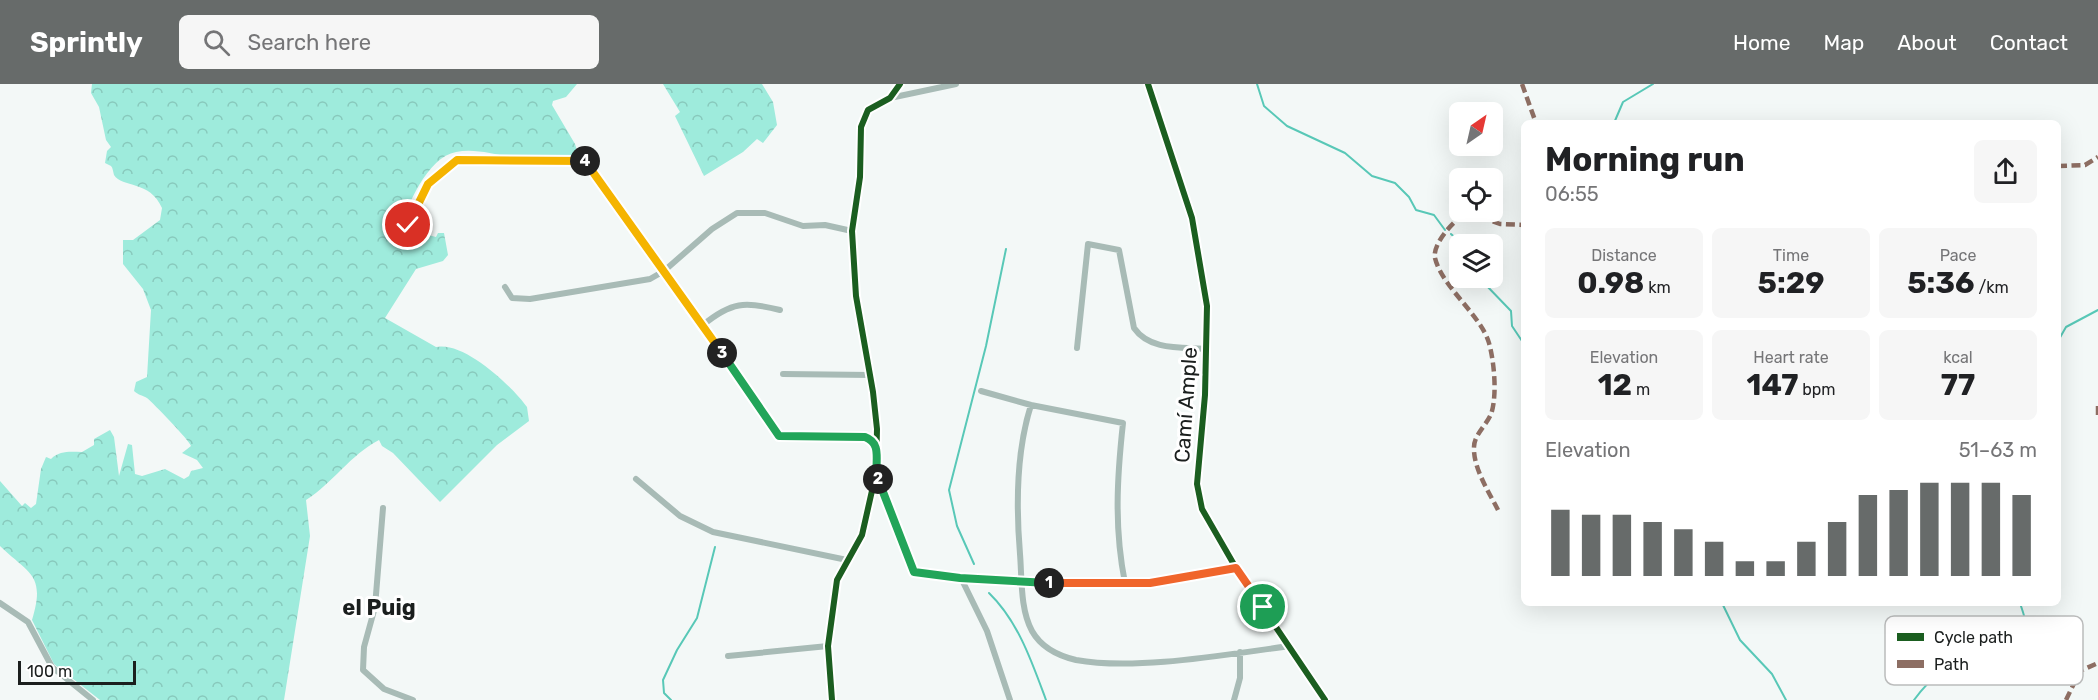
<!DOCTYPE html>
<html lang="en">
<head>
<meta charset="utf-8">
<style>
	:root { --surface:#fff; --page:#f6f6f6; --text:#202124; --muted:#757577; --accent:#676b6a }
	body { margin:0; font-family:Rubik,sans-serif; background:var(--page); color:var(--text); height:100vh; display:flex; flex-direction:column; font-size:22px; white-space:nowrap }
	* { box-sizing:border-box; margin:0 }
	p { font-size:20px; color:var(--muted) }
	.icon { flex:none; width:33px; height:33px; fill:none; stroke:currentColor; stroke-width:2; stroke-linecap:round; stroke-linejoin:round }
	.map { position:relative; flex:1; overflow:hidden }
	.sheet { position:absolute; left:1521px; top:36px; width:540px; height:486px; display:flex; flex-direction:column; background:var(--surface); border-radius:9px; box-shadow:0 6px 24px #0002 }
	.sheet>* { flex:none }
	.needle { width:39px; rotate:34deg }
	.fabs { position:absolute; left:1449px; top:18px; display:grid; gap:12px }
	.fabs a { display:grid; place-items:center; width:54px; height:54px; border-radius:9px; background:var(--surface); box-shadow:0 6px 24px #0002; font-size:30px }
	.scale { position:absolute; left:18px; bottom:15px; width:118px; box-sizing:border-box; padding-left:6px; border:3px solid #1b1f1e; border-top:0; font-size:16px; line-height:21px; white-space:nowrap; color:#1b1f1e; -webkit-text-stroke:4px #fff; paint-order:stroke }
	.pin { position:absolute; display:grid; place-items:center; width:51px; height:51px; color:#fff; margin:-26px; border:3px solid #fff; border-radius:50%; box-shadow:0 2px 6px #0007 }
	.km { position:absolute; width:30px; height:30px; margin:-15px; border-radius:50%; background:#222; color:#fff; font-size:16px; line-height:30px; text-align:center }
	.round { display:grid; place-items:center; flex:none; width:63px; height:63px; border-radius:9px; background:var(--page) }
	.overview { display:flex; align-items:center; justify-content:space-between; height:102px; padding:0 24px }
	h1 { font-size:33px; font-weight:700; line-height:45px }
	.metrics { display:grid; grid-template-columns:repeat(3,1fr); gap:9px; height:102px; padding:6px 24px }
	.metrics div { display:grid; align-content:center; border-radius:9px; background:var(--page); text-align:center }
	.metrics b { font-size:30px; font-weight:700 }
	.metrics small { font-size:16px; font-weight:400 }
	.metrics p { font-size:16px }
	.chart { height:168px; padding:12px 24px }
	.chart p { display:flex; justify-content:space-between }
	.chart svg { width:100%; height:108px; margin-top:6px; stroke:var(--accent); stroke-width:6 }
	header { display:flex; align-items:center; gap:36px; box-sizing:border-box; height:84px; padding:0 30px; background:var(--accent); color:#fff }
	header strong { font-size:28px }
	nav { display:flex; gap:33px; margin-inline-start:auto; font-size:21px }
	.search { width:420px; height:54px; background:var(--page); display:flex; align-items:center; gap:15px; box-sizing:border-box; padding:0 21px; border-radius:9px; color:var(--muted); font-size:22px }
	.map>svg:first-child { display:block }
	.forest { fill:url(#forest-crowns) }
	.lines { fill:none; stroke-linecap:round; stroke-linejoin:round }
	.stream { stroke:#58c8b7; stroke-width:2 }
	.street { stroke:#a8bbb6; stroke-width:6 }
	.quiet { stroke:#8d6e63; stroke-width:4.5; stroke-dasharray:9 4.5; stroke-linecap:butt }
	.cycleway-casing { stroke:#fff; stroke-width:10 }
	.cycleway { stroke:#1b5e20; stroke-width:6 }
	.split-1-casing { stroke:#fff; stroke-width:12 }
	.split-2-casing { stroke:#fff; stroke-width:12 }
	.split-3-casing { stroke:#fff; stroke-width:12 }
	.split-4-casing { stroke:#fff; stroke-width:12 }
	.split-5-casing { stroke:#fff; stroke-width:12 }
	.split-1 { stroke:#f0652b; stroke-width:8 }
	.split-2 { stroke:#22a559; stroke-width:8 }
	.split-3 { stroke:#22a559; stroke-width:8 }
	.split-4 { stroke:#f5b400; stroke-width:8 }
	.split-5 { stroke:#f5b400; stroke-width:8 }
	.labels { text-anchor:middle; stroke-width:6; stroke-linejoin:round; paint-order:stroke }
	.street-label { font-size:21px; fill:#1b1f1e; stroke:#fff }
	.neighbourhood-label { font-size:22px; font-weight:bold; fill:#1b1f1e; stroke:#fff }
	.key { fill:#fff; stroke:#bbbcbc; stroke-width:1.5 }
	.key-label { font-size:16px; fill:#1b1f1e }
</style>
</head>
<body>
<header>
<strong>Sprintly</strong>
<div class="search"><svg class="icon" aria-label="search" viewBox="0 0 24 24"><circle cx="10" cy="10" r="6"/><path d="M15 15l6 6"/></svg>Search here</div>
<nav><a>Home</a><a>Map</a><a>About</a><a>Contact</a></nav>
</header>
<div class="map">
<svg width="2098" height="616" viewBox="0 0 2098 616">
	<defs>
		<pattern id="forest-crowns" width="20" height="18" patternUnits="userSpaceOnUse" patternTransform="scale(1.5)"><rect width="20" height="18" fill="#9eebdc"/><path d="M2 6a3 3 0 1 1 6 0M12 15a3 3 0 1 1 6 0" fill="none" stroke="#88c9bc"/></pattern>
	</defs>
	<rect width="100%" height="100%" fill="#f3f8f7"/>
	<!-- forest -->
	<path class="forest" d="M92,0H577L566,13L553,17L552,21L575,60L579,73C559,68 536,77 515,74C497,71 475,64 456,68C428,73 405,123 401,148L404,152L413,147L436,153L438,149H444L448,171L443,177L416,185L385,234L436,263C464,257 511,301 527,323L529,337L497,361L440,418L393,369L382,362L379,356C350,371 333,399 306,416L310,452L284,616H100L54,580L32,536C46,490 29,490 0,462V397L22,422L25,419L31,424L36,420L41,385L46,373L51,375C60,366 71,368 82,368L94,361V355L110,346L114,353L119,392L128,360L132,361L135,390L142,392L165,385L184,395L189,392L191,387L203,384L197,376L182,369L191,362C190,357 153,319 147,314C142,311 138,311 134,307L136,298L147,293L151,226L143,205L123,180V156H133L160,136L162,124C150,96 122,104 114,91C113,88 113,84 111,82L105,79L107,67L111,63L106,56L99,23L91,9Z
		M663,0H762L773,18L777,41L763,59L757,55L743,68L704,92L675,32L680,28Z"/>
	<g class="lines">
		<!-- stream -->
		<path class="stream" d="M1257,0L1264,22L1287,42L1345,69L1372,92L1395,99L1409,113L1416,126L1434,131L1445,146
			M1614,39L1623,18L1653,0
			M1451,150L1462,160
			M1482,194L1484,199L1511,227L1512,242L1524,260
			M2058,257L2066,243L2098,226
			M974,480L957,442L949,406L986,262L1006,165
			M989,509C1018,537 1032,578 1046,616
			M1722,519L1740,556L1772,590L1786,616
			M671,616L664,609L663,596L677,566L697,534L715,463
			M1914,616C1930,594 1958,570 1984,560C1996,556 2016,565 2023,551C2029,541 2023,529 2020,519"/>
		<!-- street -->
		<path class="street" d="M1148,0L1192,134L1207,222L1205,311L1197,400L1202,425L1236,484L1325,616
			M890,14L956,0
			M408,141L428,100L457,76H584L779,352L865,353L872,356L877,363
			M505,203L512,214L530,215L650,195L664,187L712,145L737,129H765L803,142L825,141L852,147
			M703,241C731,218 745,217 780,226
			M1077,264L1088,160L1119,166L1134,244C1150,267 1182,263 1207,265
			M783,290L871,291
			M981,307L1031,321L1123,339C1117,394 1114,444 1125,499
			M1031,321C1016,368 1016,422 1020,470C1022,494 1020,525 1032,547C1041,563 1059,572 1076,576C1136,587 1229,570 1290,562
			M877,390L914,488L1022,499H1150L1236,484
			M636,395L680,432L713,448L847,476
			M383,424L375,523L364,563L363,586L384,605L413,616
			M961,494L987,547L1010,616
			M0,519L28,538L52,583L93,616
			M728,572L828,562
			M832,616L828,562L837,496L862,451L876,389L877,345L873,308L856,212L852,147L860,93L861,43L868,26L890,14L900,0
			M1234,616L1240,594V568"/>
		<!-- quiet -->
		<path class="quiet" d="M1522,0L1536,39
			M2058,82L2085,81L2098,73
			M2098,322V333
			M1498,426C1489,408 1473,384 1474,363C1474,350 1489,339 1492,327C1497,308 1494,277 1489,259C1481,231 1442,203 1435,174C1432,159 1456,134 1468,128L1500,140L1524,141
			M2066,616L2080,587L2098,579"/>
		<!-- cycleway casing -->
		<g class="cycleway-casing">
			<path id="cycleway" d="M1148,0L1192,134L1207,222L1205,311L1197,400L1202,425L1236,484L1325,616
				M408,141L428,100L457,76H584L779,352L865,353L872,356L877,363
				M832,616L828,562L837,496L862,451L876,389L877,345L873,308L856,212L852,147L860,93L861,43L868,26L890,14L900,0"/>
		</g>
		<!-- cycleway -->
		<use href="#cycleway" class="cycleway"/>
	</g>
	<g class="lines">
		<!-- split-1 casing -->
		<g class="split-1-casing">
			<path id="split-1" d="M1049,499H1150L1236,484L1263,523"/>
		</g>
		<!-- split-2 casing -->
		<g class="split-2-casing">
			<path id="split-2" d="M878,395L914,488L960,494L1049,499"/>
		</g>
		<!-- split-3 casing -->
		<g class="split-3-casing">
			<path id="split-3" d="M722,269L779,352L865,353C884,360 873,380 878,395"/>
		</g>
		<!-- split-4 casing -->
		<g class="split-4-casing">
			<path id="split-4" d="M585,77L722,269"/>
		</g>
		<!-- split-5 casing -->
		<g class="split-5-casing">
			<path id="split-5" d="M408,141L428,100L457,76L585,77"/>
		</g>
		<!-- split-1 -->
		<use href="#split-1" class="split-1"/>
		<!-- split-2 -->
		<use href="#split-2" class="split-2"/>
		<!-- split-3 -->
		<use href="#split-3" class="split-3"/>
		<!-- split-4 -->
		<use href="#split-4" class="split-4"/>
		<!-- split-5 -->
		<use href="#split-5" class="split-5"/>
	</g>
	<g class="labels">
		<!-- street labels -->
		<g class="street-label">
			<text transform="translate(1186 321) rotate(-86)" y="7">Camí Ample</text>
		</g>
		<!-- neighbourhood labels -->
		<g class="neighbourhood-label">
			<text x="379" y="531">el Puig</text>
		</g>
	</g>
	<!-- legend -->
	<rect x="1885" y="532" width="198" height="69" rx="9" class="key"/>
	<rect x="1897" y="549" width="27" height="8" fill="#1b5e20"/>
	<rect x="1897" y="576" width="27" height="8" fill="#8d6e63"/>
	<g class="key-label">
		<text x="1934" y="559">Cycle path</text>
		<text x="1934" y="586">Path</text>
	</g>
</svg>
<div class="fabs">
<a><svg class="needle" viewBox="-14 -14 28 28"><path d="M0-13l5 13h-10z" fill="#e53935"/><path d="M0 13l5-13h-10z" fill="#757577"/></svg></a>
<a><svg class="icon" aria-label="locate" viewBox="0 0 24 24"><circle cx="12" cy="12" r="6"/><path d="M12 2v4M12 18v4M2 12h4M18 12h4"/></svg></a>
<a><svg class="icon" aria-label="layers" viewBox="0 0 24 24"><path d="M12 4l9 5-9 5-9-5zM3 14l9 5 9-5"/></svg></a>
</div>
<div class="scale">100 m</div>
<div class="pin" style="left:1263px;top:523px;background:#1e9e55"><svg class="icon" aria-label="arrive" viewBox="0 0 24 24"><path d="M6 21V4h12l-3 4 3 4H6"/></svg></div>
<div class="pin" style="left:408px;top:141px;background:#d93025"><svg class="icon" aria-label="check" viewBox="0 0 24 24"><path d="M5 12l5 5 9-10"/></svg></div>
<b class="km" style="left:1049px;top:499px">1</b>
<b class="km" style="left:878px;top:395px">2</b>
<b class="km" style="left:722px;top:269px">3</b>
<b class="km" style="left:585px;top:77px">4</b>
<section class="sheet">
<div class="overview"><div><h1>Morning run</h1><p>06:55</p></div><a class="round"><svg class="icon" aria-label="share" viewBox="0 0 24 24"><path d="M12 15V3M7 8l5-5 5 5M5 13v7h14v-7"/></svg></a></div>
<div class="metrics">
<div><p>Distance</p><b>0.98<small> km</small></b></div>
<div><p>Time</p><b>5:29</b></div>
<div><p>Pace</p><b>5:36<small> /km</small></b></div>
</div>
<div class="metrics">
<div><p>Elevation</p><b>12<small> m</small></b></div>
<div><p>Heart rate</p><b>147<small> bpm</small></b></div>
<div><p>kcal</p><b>77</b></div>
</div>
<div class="chart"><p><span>Elevation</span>51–63 m</p>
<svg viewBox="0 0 160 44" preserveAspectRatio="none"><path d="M5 44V17M15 44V19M25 44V19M35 44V22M45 44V25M55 44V30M65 44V38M75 44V38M85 44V30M95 44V22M105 44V11M115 44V9M125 44V6M135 44V6M145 44V6M155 44V11"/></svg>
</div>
</section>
</div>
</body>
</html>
